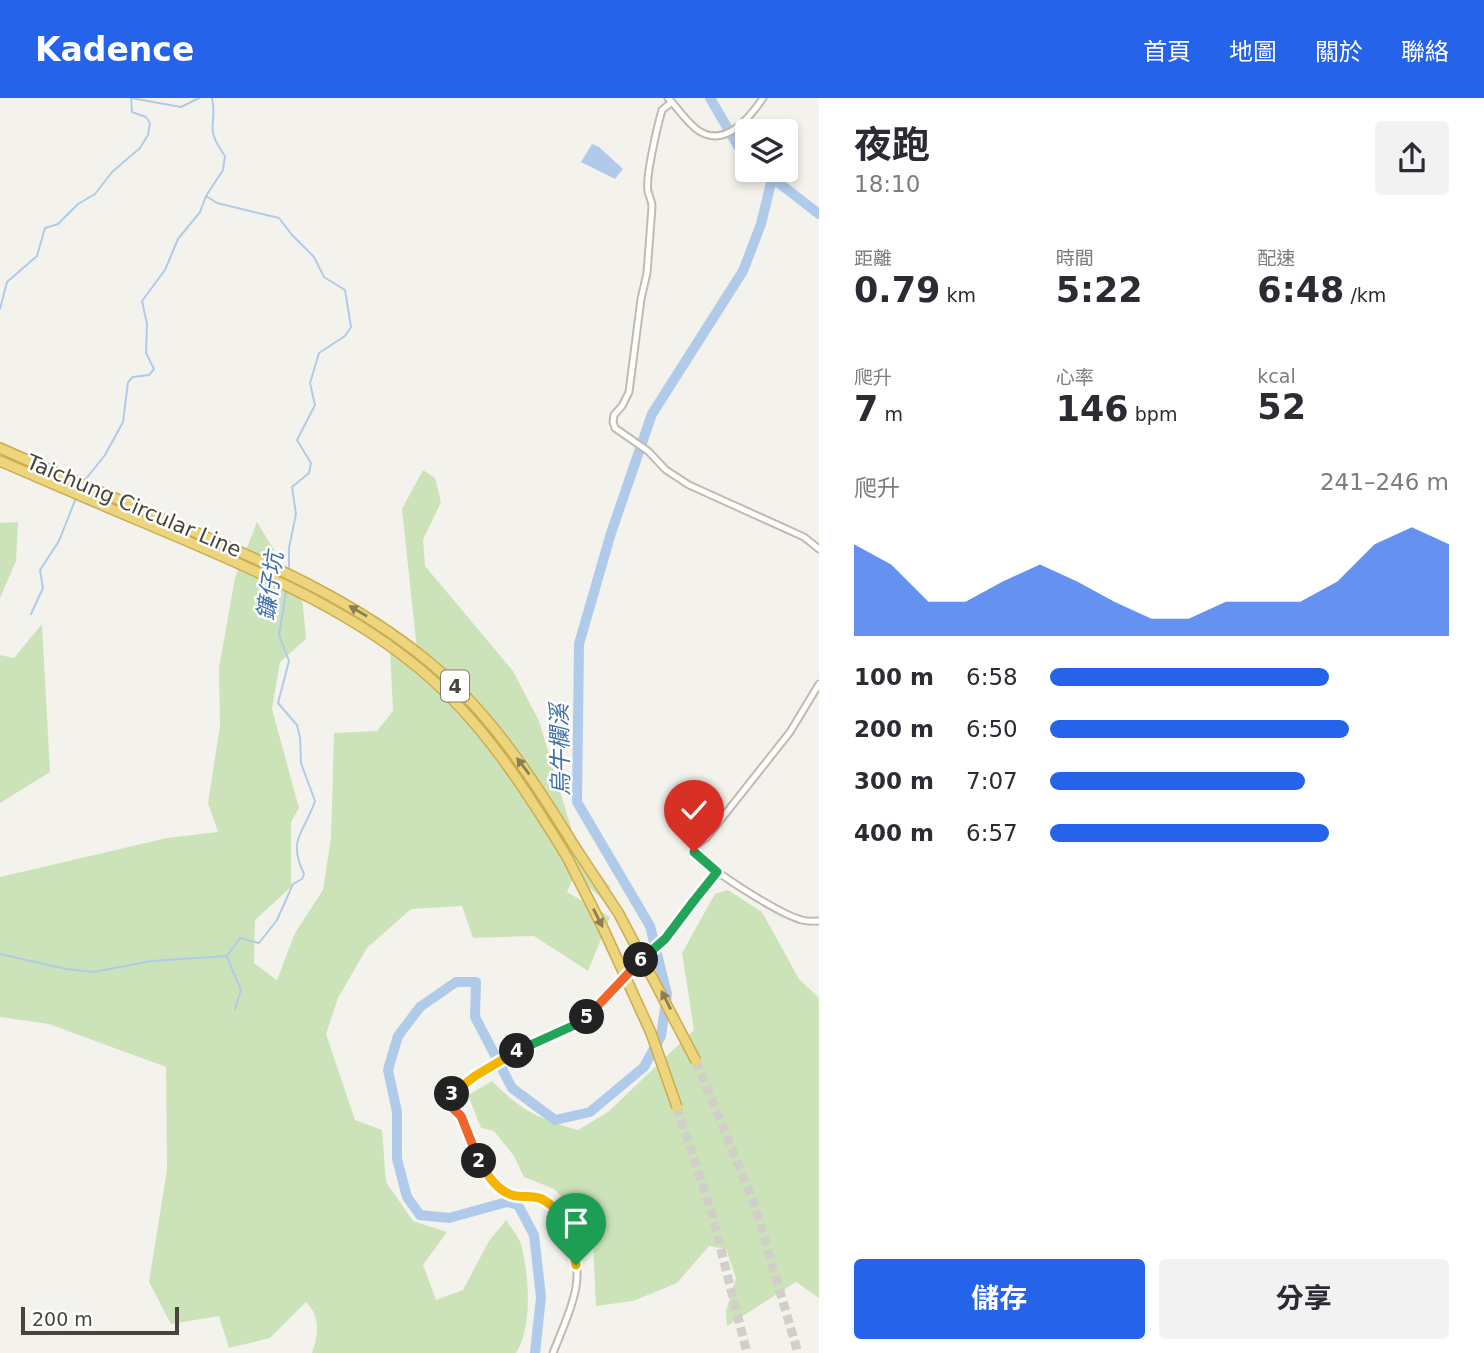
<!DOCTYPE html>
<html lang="zh-TW">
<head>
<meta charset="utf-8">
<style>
	:root { --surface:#fff; --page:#f2f2f3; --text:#2b2b33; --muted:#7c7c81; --accent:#2563eb }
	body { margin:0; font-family:"DejaVu Sans","Noto Sans TC",sans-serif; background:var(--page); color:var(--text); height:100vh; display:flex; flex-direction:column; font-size:26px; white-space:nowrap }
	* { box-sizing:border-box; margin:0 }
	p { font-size:23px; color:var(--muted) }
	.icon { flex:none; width:38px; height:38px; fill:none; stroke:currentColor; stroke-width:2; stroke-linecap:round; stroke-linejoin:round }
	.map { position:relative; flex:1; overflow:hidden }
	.side { display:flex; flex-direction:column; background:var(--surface); width:665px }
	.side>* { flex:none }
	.fabs { position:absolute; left:735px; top:21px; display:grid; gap:14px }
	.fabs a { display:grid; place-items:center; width:63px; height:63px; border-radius:7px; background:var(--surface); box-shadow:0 4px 10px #0003; font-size:35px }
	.scale { position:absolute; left:21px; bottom:18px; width:158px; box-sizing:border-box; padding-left:7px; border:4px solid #48443a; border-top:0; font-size:19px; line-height:24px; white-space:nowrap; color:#48443a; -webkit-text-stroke:5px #fff; paint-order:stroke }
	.pin { position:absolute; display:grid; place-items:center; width:60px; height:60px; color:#fff; margin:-72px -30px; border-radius:50% 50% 50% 0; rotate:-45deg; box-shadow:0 0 7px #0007 }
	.pin .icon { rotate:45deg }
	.km { position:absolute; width:35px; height:35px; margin:-18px; border-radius:50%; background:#222; color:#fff; font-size:19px; line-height:35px; text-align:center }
	.round { display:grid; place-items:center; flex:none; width:74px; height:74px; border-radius:7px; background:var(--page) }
	.summary { display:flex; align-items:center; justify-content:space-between; height:119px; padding:0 35px }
	h1 { font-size:38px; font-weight:700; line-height:52px }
	.stats { display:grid; grid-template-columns:repeat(3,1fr); gap:10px; height:119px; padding:7px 35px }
	.stats div { display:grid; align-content:center }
	.stats b { font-size:35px; font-weight:700 }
	.stats small { font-size:19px; font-weight:400 }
	.stats p { font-size:19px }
	.chart { height:196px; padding:14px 35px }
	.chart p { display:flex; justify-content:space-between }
	.chart svg { width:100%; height:126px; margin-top:7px; fill:var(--accent); opacity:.7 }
	.cta { display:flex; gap:14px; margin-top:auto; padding:14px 35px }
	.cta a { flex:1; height:80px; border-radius:7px; background:var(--accent); color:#fff; font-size:28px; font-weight:700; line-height:80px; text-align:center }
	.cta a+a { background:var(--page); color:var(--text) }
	ul { padding:0 35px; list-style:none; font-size:23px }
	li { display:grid; grid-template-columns:112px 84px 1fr; align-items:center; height:52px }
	li i { height:18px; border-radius:9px; background:var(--accent) }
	header { display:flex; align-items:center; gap:42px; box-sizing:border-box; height:98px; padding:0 35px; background:var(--accent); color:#fff }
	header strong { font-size:33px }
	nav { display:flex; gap:38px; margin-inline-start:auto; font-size:24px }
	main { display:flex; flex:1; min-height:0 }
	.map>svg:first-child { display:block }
	.green { fill:#cce3ba }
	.water { fill:#b0cbe9 }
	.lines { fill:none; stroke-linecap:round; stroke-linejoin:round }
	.stream { stroke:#b0cbe9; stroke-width:2 }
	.river { stroke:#b0cbe9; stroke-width:10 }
	.motorway-tunnel { stroke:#d2cfc8; stroke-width:9; stroke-dasharray:9 4.5; stroke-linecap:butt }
	.tertiary-casing { stroke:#bfbbaf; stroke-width:9 }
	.motorway-casing { stroke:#ccac4e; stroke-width:12 }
	.tertiary { stroke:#fff; stroke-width:5 }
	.motorway { stroke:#edd57e; stroke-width:9 }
	.motorway-bridge-casing { stroke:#ccac4e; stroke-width:12; stroke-linecap:butt }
	.motorway-bridge { stroke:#edd57e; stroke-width:9 }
	.oneway { fill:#8a7e55 }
	.split-1-casing { stroke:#fff; stroke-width:14 }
	.split-2-casing { stroke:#fff; stroke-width:14 }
	.split-3-casing { stroke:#fff; stroke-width:14 }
	.split-4-casing { stroke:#fff; stroke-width:14 }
	.split-5-casing { stroke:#fff; stroke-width:14 }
	.split-6-casing { stroke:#fff; stroke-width:14 }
	.split-7-casing { stroke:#fff; stroke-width:14 }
	.split-8-casing { stroke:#fff; stroke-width:14 }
	.split-1 { stroke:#f5b400; stroke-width:9 }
	.split-2 { stroke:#f5b400; stroke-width:9 }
	.split-3 { stroke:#f0652b; stroke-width:9 }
	.split-4 { stroke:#f5b400; stroke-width:9 }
	.split-5 { stroke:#22a559; stroke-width:9 }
	.split-6 { stroke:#f0652b; stroke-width:9 }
	.split-7 { stroke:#22a559; stroke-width:9 }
	.split-8 { stroke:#22a559; stroke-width:9 }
	.labels { text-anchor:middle; stroke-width:5; stroke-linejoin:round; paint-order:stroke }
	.shield { fill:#fff; stroke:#7f7c75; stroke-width:2 }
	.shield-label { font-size:19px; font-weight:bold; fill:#48443a }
	.street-label { font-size:21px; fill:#48443a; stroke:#fff }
	.water-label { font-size:23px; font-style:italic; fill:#3f70a8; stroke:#fff }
</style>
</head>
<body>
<header>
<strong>Kadence</strong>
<nav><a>首頁</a><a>地圖</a><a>關於</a><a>聯絡</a></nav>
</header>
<main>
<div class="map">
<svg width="819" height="1255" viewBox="0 0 819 1255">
	<rect width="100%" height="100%" fill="#f4f2ec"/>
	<!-- green -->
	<path class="green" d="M423,372L435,380L441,404L423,442L425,468L513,573L539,623L575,743L610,789L604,803L575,776L567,794L610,819L588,873L534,838L473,840L462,808L411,811L367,850L338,900L326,936L355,1022L382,1032L386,1084L413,1123L447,1134L423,1167L436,1202L463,1192L489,1143L506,1122C511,1130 518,1138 521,1146C529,1176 533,1229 516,1255H312C318,1238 321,1218 306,1204L270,1240L229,1250L219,1218L171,1226L149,1184L167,1072L166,969L49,926L0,919V779L167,740L218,734L208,705L220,628L219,570L235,480L257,424L302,498L306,541L280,564L272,611L299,710L291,724V789L255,822L254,865L277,882L295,835L323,792L331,740L334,635L377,633L393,613L390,550L417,552L402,411Z
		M18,424L16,463L0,500V425Z
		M42,526L50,674L0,705V557L14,560Z
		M728,792L762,814L799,881L819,900V1200L796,1184L727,1228L726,1213L736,1180L726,1151L709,1148L677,1185L633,1203L596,1208L593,1143L573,1111L554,1091L524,1079L514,1058L494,1033L481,1030L468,997L492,983C521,1012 538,1021 578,1032L608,1014L694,932L682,855L715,796Z"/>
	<!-- water -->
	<path class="water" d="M592,46L599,49L623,71L615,81L581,64Z"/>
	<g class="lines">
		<!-- stream -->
		<path class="stream" d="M212,0C218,29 203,27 225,58L223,72L206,98L217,105L279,120L292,137L314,159L324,179L345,192L351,229L345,238L319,255L310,285L315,307L297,342L311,365L309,375L292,389L296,416L289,450V471
			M0,211L7,184L37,158L45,130L58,126L78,106L95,96L112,74L140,50L148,37L150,25L146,19L132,14L131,0L181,9L199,0
			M85,382L105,357L123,324L128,284L133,279L149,277L154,271L146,255L147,226L142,203L165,172L178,141L200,114L206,98
			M31,516L43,490L40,472L59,443L76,400
			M0,856L66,871L93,874L152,863L226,858
			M227,858L240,840L259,845L277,822L293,786L302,781L304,776C287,740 304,736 315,703L301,665L300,639L297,627L278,605L289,563L279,537L286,494
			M227,859L241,892L235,911"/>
		<!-- river -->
		<path class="river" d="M710,0L738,48L747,57
			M762,72L819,116
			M535,1255L541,1199L534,1137L518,1107L507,1104L449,1120L420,1117L407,1099L397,1061V1014L388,972L398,938L420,909L456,884H476L475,919L512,990L555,1022L590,1014L644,969L661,938L667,896L650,828L577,704L579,546L611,435L652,316L743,173L761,126L772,81"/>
		<!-- motorway-tunnel -->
		<path class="motorway-tunnel" d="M696,963L755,1108L798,1255
			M677,1009L712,1116L747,1255"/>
		<!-- tertiary casing -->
		<g class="tertiary-casing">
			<path id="tertiary" d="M668,0C678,10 687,25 699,33C726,50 750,19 763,0
				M672,4L662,12C658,26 645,80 648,93C649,99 652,102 652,109L647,175L641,201L629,294L622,308L614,317L613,324L615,330L648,353L666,372L689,387L804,439L819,451
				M819,586L790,634L707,739L696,747L694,754C710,772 779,816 802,822C808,824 813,823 819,823
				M553,1255C561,1234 572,1212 576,1189C580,1162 572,1118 546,1103C529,1093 513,1102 496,1087C475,1068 475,1044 463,1021C458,1013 449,1011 447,1001L459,988L506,959L584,922L634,867L665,841L717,774"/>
		</g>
		<!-- motorway casing -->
		<g class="motorway-casing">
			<path id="motorway" d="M0,350C63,378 126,405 190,432C274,468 358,505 429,564C489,613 533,681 573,746
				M0,363C62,390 123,416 185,442C268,478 351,513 421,572C482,623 526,692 567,759"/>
		</g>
		<!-- tertiary -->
		<use href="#tertiary" class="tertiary"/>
		<!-- motorway -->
		<use href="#motorway" class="motorway"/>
		<!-- motorway-bridge casing -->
		<g class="motorway-bridge-casing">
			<path id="motorway-bridge" d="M573,746L619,816L696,963
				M567,759L603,830L651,935L677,1009"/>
		</g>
		<!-- motorway-bridge -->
		<use href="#motorway-bridge" class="motorway-bridge"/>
	</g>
	<!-- one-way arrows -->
	<defs><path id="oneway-solid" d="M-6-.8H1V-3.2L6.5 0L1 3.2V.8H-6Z" transform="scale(1.75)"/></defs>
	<g class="oneway">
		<use href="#oneway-solid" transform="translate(358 513) rotate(-150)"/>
		<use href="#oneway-solid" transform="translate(523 668) rotate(-127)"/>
		<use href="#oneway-solid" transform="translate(598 820) rotate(63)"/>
		<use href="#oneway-solid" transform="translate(666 902) rotate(-117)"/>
	</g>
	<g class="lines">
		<!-- split-1 casing -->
		<g class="split-1-casing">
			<path id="split-1" d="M542,1101C568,1115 571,1140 576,1167"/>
		</g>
		<!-- split-2 casing -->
		<g class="split-2-casing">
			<path id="split-2" d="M479,1063C487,1076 496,1092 512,1097C521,1100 532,1097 542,1101"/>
		</g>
		<!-- split-3 casing -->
		<g class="split-3-casing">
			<path id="split-3" d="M452,996L447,1001V1005L461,1018L479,1063"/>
		</g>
		<!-- split-4 casing -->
		<g class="split-4-casing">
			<path id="split-4" d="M452,996L475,978L517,953"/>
		</g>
		<!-- split-5 casing -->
		<g class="split-5-casing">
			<path id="split-5" d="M517,953L577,926L587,919"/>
		</g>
		<!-- split-6 casing -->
		<g class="split-6-casing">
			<path id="split-6" d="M587,919L641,862"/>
		</g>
		<!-- split-7 casing -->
		<g class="split-7-casing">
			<path id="split-7" d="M641,862L665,841L693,804"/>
		</g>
		<!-- split-8 casing -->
		<g class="split-8-casing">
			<path id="split-8" d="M693,804L717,774L694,754"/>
		</g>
		<!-- split-1 -->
		<use href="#split-1" class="split-1"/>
		<!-- split-2 -->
		<use href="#split-2" class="split-2"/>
		<!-- split-3 -->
		<use href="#split-3" class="split-3"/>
		<!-- split-4 -->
		<use href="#split-4" class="split-4"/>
		<!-- split-5 -->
		<use href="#split-5" class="split-5"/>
		<!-- split-6 -->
		<use href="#split-6" class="split-6"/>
		<!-- split-7 -->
		<use href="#split-7" class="split-7"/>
		<!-- split-8 -->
		<use href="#split-8" class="split-8"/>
	</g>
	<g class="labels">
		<!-- shield labels -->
		<rect class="shield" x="441" y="572.5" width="28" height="31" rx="5"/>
		<g class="shield-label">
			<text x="455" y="595">4</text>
		</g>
		<!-- street labels -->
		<g class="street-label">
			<text transform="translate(134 408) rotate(23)" y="7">Taichung Circular Line</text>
		</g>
		<!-- water labels -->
		<g class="water-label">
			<text transform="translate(270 488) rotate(-82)" y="8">鐮仔坑</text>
			<text transform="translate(560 652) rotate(-91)" y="8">烏牛欄溪</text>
		</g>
	</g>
</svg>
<div class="fabs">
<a><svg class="icon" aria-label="layers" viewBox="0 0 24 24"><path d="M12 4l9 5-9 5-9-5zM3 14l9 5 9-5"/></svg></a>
</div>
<div class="scale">200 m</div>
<div class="pin" style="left:576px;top:1167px;background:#1e9e55"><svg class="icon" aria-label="arrive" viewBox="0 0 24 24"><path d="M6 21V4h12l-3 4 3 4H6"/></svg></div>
<div class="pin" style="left:694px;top:754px;background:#d93025"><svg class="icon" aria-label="check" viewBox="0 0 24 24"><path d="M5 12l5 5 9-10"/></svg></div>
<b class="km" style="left:479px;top:1063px">2</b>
<b class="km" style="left:452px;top:996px">3</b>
<b class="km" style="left:517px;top:953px">4</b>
<b class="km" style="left:587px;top:919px">5</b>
<b class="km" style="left:641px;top:862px">6</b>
</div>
<section class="side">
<div class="summary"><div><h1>夜跑</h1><p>18:10</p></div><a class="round"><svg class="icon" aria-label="share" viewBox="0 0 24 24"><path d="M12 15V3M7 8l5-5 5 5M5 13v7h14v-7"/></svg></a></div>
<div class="stats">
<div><p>距離</p><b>0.79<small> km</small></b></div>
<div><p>時間</p><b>5:22</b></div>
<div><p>配速</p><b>6:48<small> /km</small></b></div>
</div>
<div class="stats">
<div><p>爬升</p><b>7<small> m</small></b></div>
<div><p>心率</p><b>146<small> bpm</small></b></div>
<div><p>kcal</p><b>52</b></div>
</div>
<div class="chart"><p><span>爬升</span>241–246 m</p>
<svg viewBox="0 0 160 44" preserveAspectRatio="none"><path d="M0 44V12L10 19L20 32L30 32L40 25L50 19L60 25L70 32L80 38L90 38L100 32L110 32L120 32L130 25L140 12L150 6L160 12V44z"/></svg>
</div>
<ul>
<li><b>100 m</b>6:58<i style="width:70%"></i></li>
<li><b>200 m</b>6:50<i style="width:75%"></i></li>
<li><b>300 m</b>7:07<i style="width:64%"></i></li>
<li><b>400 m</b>6:57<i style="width:70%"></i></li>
</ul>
<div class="cta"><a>儲存</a><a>分享</a></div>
</section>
</main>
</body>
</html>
